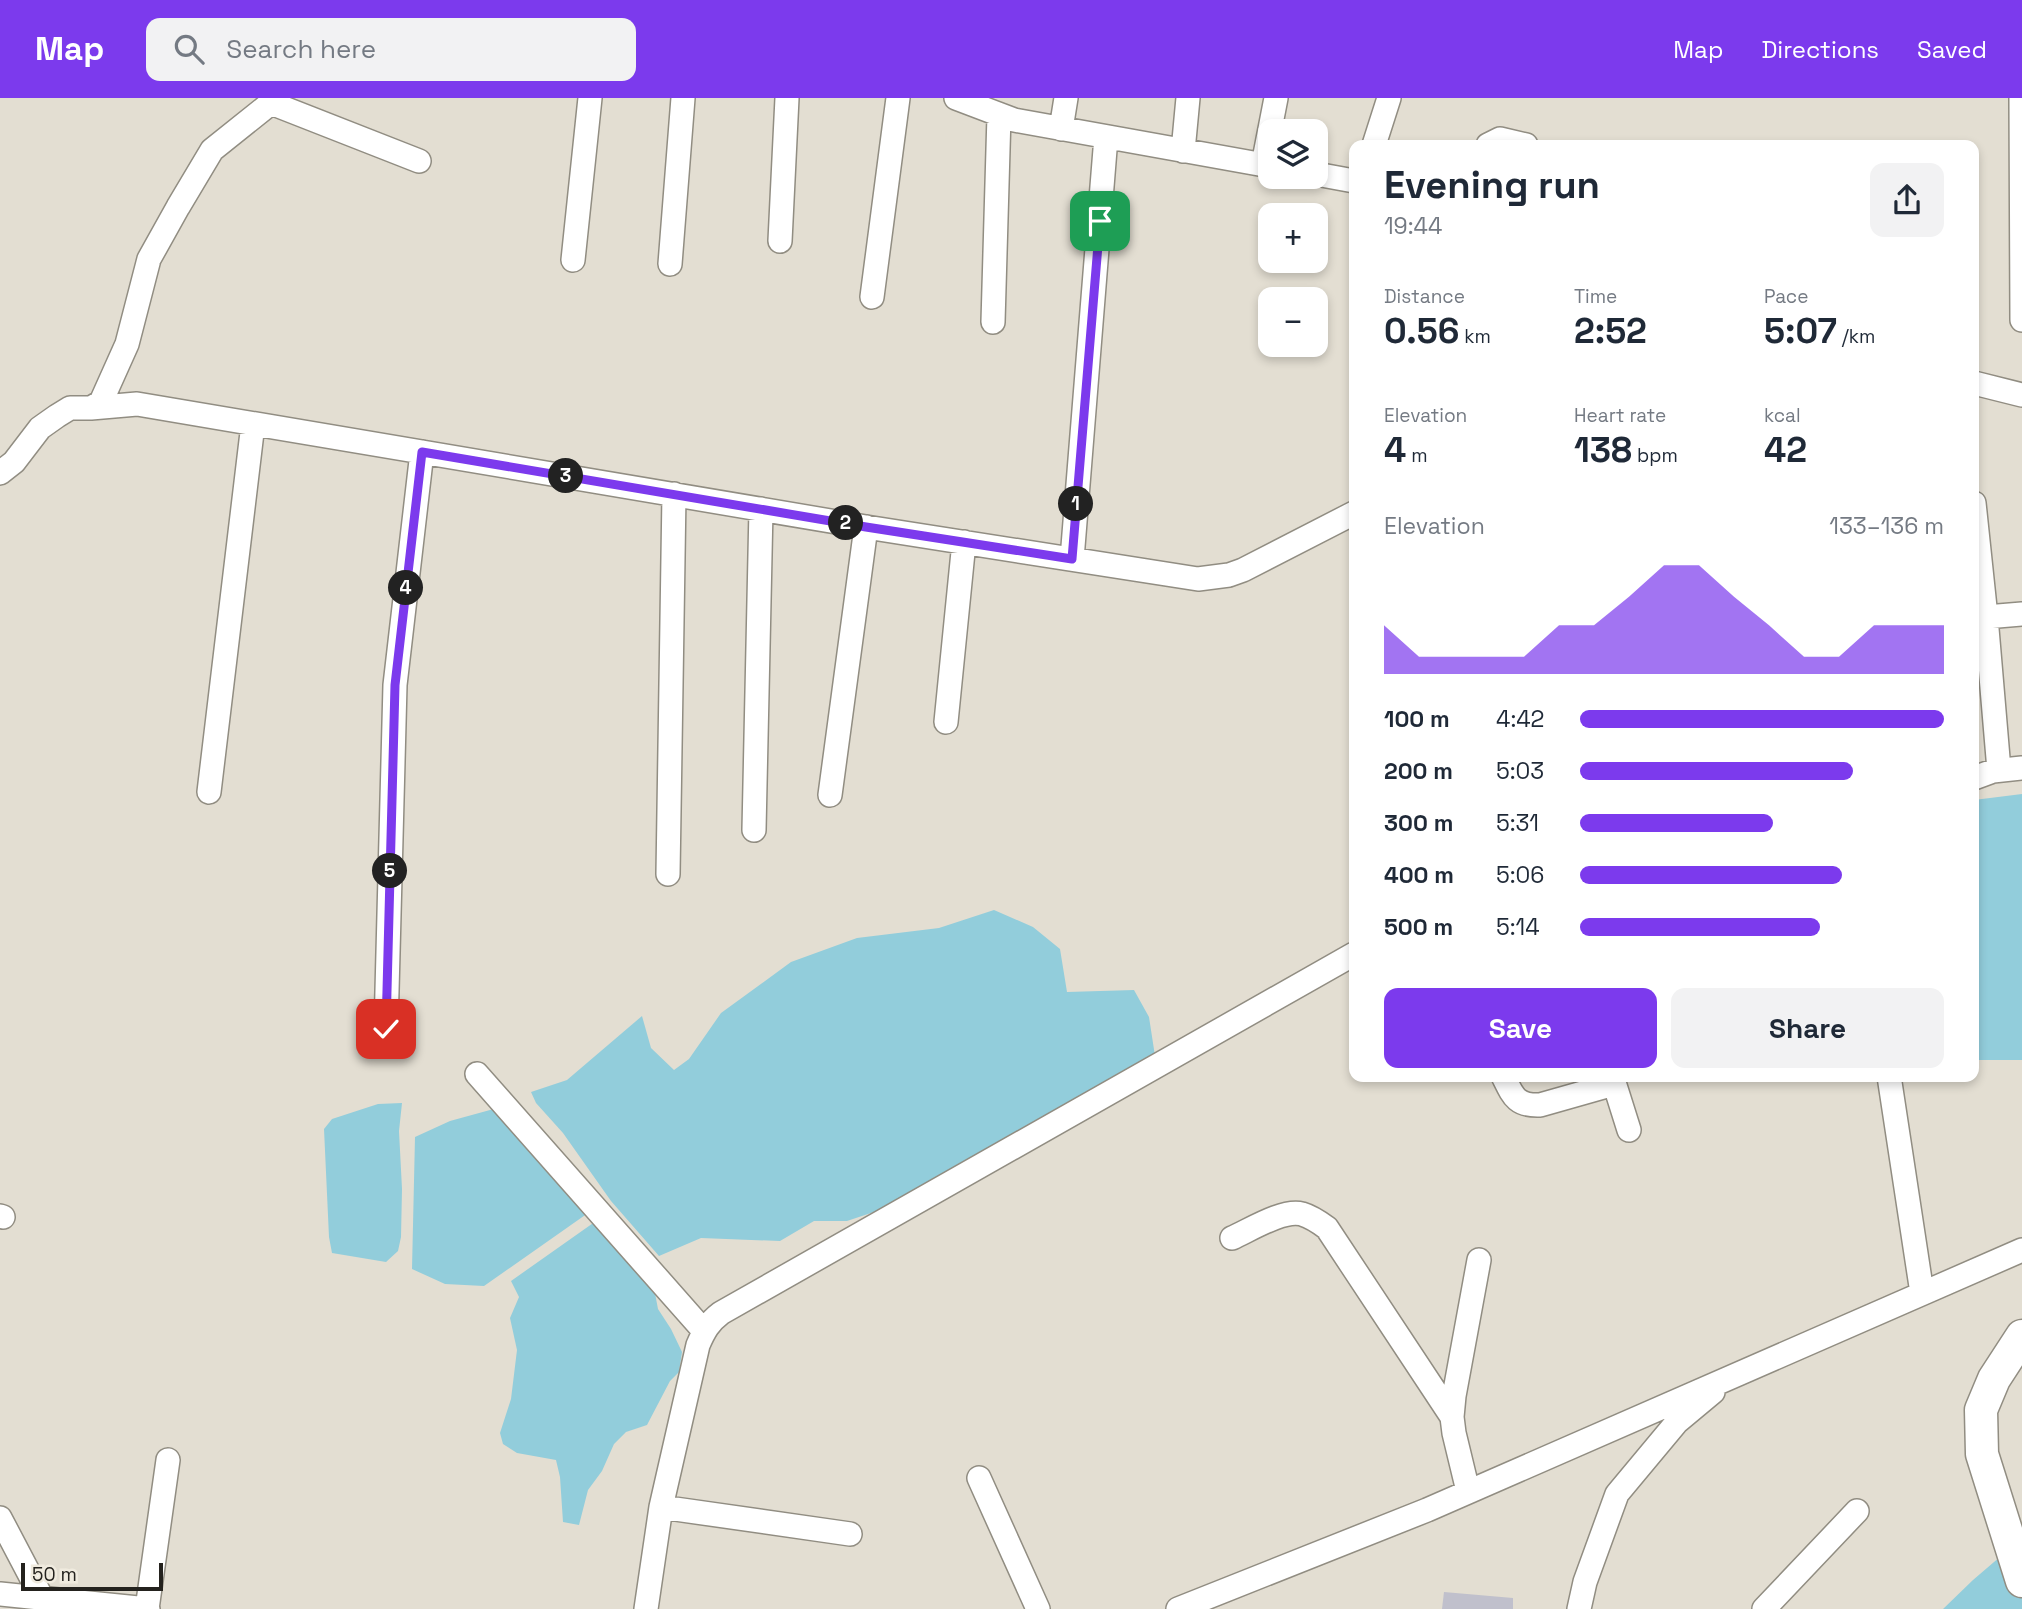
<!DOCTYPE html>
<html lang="en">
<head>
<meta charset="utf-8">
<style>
	:root { --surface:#fff; --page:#f2f2f3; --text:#1f2937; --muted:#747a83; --accent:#7c3aed }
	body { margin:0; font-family:"Space Grotesk",sans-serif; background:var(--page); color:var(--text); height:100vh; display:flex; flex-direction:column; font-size:26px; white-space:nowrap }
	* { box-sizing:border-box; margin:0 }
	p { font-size:23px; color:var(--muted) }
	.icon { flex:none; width:38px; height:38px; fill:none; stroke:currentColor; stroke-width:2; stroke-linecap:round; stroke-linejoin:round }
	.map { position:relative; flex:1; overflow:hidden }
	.details { position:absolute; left:1349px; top:42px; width:630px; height:942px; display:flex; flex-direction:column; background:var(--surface); border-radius:14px; box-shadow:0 4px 10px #0003 }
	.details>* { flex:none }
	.tools { position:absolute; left:1258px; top:21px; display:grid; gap:14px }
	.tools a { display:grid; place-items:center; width:70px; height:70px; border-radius:14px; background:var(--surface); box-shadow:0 4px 10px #0003; font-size:35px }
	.scale { position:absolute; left:21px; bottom:18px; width:142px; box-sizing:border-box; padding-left:7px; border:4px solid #24221e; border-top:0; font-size:19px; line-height:24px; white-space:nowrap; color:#24221e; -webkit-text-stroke:5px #f0ebdf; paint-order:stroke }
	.pin { position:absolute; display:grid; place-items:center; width:60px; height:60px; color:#fff; margin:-30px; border-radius:14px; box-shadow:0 4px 10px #0006 }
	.km { position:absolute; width:35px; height:35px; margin:-18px; border-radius:50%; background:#222; color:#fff; font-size:19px; line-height:35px; text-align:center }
	.round { display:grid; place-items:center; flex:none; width:74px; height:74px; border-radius:14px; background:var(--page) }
	.head { display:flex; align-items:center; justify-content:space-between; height:119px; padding:0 35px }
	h1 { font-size:38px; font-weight:600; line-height:52px }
	.figures { display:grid; grid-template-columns:repeat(3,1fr); gap:10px; height:119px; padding:7px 35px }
	.figures div { display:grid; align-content:center }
	.figures b { font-size:35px; font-weight:600 }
	.figures small { font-size:19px; font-weight:400 }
	.figures p { font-size:19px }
	.chart { height:196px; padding:14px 35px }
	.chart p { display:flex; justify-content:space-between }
	.chart svg { width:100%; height:126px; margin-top:7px; fill:var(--accent); opacity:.7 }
	.action { display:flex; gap:14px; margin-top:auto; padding:14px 35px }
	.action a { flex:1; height:80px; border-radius:14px; background:var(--accent); color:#fff; font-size:28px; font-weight:600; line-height:80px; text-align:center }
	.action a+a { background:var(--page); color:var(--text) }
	ul { padding:0 35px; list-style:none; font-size:23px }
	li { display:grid; grid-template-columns:112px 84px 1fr; align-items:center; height:52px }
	li i { height:18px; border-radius:9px; background:var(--accent) }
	header { display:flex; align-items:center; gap:42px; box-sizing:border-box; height:98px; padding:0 35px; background:var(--accent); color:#fff }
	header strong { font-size:33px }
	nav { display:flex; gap:38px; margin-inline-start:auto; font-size:24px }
	.search { width:490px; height:63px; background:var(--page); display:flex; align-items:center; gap:18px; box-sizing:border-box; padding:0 24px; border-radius:14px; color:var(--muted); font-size:26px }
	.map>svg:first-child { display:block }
	.water { fill:#92cddb }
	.building { fill:#c0c0cc }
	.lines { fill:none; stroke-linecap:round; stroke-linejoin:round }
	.minor-casing { stroke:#918d82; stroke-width:26 }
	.highway-casing { stroke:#918d82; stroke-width:35 }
	.minor { stroke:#fff; stroke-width:23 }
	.highway { stroke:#fff; stroke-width:32 }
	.route-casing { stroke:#fff; stroke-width:14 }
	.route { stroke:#7c3aed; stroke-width:9 }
</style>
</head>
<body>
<header>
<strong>Map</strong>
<div class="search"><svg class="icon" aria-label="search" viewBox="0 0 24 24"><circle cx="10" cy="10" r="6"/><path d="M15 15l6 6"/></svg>Search here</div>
<nav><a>Map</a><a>Directions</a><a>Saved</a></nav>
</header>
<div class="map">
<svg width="2022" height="1511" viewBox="0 0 2022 1511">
	<rect width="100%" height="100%" fill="#e3ded2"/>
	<!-- water -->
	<path class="water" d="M2022,696V962H1974V702Z
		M994,812L1033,829L1060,851L1067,894L1134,892L1149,919L1155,958L916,1100L847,1123H814L780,1143L701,1140L659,1158L611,1103L563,1035L536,1005L531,994L567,982L642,918L651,950L674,972L689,961L721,915L791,864L857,840L939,830Z
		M402,1005L399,1033L402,1091L401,1139L398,1153L386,1164L332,1155L329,1139L324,1031L332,1021L378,1006Z
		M512,1006L598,1108L484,1188L445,1186L412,1171L415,1039L450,1023Z
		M606,1116L653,1185L658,1211L671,1231L682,1254L679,1274L670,1283L647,1327L626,1334L614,1346L602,1373L588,1392L579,1427L563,1424L560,1379L556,1362L517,1355L503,1346L500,1335L511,1301L517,1252L510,1220L519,1199L511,1183Z
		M2022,1440V1511H1943L1973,1482Z"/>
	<!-- building -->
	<path class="building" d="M1444,1494L1513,1500V1511H1442Z"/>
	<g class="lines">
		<!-- minor casing -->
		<g class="minor-casing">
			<path id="minor" d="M956,0L1014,22L1270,68
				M2021,0L2022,222
				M271,5L419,63
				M1061,31L1066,0
				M1374,47L1389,0
				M1488,47L1500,41L1526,47
				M1183,53L1188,0
				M1263,67L1276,0
				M1316,76L1354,83
				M780,143L787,0
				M573,162L590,0
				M670,166L683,0
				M872,199L898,0
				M993,224L999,17
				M1974,285L2022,297
				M91,310L137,306L866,429L1198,481L1229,477L1243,472L1354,415
				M0,375L14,364L40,330L57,318L70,310H91L101,304L127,246L149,161L178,109L212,52L277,0
				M1974,405L1986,519L1999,672
				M1072,461L1106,39
				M1986,519L2022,516
				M946,624L964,444
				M1974,680L1993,673L2022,670
				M209,694L253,326
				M830,697L866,429
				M754,732L761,411
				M668,776L674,396
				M386,931L395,587L422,354
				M477,976L704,1233
				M1503,978C1513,998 1516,1008 1540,1007L1614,986
				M1612,978L1629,1032
				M1889,978L1922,1195
				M0,1118L3,1119
				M1232,1140C1250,1132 1283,1111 1302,1116C1312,1119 1319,1124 1327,1130L1452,1319
				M979,1380L1038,1511
				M1468,1393L1454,1335L1452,1319L1454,1298L1479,1162
				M661,1409L850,1436
				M0,1420L42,1500
				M0,1496L148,1511
				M147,1511L168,1362
				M646,1511L661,1409L698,1247C704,1233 709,1224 721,1215L1354,856
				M1178,1511L1427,1412L2022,1152
				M1579,1511L1585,1484L1617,1396L1677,1324L1713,1294
				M1764,1511L1857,1413"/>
		</g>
		<!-- highway casing -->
		<g class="highway-casing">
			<path id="highway" d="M2022,1238L1994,1281L1981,1312L1982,1356L2022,1483"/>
		</g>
		<!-- minor -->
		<use href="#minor" class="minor"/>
		<!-- highway -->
		<use href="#highway" class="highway"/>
	</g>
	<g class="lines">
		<!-- route casing -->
		<g class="route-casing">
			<path id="route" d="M386,931L395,587L422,354L866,429L1072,461L1100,123"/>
		</g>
		<!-- route -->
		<use href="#route" class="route"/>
	</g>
</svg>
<div class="tools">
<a><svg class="icon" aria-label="layers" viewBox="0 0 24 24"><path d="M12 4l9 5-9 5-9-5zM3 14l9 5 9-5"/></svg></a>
<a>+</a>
<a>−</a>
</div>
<div class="scale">50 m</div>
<div class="pin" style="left:1100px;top:123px;background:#1e9e55"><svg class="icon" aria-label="arrive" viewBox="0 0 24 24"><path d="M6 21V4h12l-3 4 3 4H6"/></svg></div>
<div class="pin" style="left:386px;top:931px;background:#d93025"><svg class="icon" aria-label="check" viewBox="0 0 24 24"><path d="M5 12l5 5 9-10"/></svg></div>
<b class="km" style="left:1076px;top:406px">1</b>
<b class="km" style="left:846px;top:425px">2</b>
<b class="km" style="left:566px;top:378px">3</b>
<b class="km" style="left:406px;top:490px">4</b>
<b class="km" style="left:390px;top:773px">5</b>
<section class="details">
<div class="head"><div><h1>Evening run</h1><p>19:44</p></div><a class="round"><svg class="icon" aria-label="share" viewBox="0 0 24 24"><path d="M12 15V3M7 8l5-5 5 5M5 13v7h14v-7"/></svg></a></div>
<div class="figures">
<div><p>Distance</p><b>0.56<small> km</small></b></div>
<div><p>Time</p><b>2:52</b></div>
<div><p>Pace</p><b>5:07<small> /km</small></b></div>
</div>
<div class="figures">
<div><p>Elevation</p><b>4<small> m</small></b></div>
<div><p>Heart rate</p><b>138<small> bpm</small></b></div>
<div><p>kcal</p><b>42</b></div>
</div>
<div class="chart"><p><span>Elevation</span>133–136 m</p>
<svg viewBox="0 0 160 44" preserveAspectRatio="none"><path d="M0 44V27L10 38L20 38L30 38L40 38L50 27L60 27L70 17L80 6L90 6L100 17L110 27L120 38L130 38L140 27L150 27L160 27V44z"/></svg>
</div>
<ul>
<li><b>100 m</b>4:42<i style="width:100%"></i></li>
<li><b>200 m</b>5:03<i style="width:75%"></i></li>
<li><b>300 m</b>5:31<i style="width:53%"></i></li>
<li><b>400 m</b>5:06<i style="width:72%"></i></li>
<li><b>500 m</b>5:14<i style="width:66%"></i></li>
</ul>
<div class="action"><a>Save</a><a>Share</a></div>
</section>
</div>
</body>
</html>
